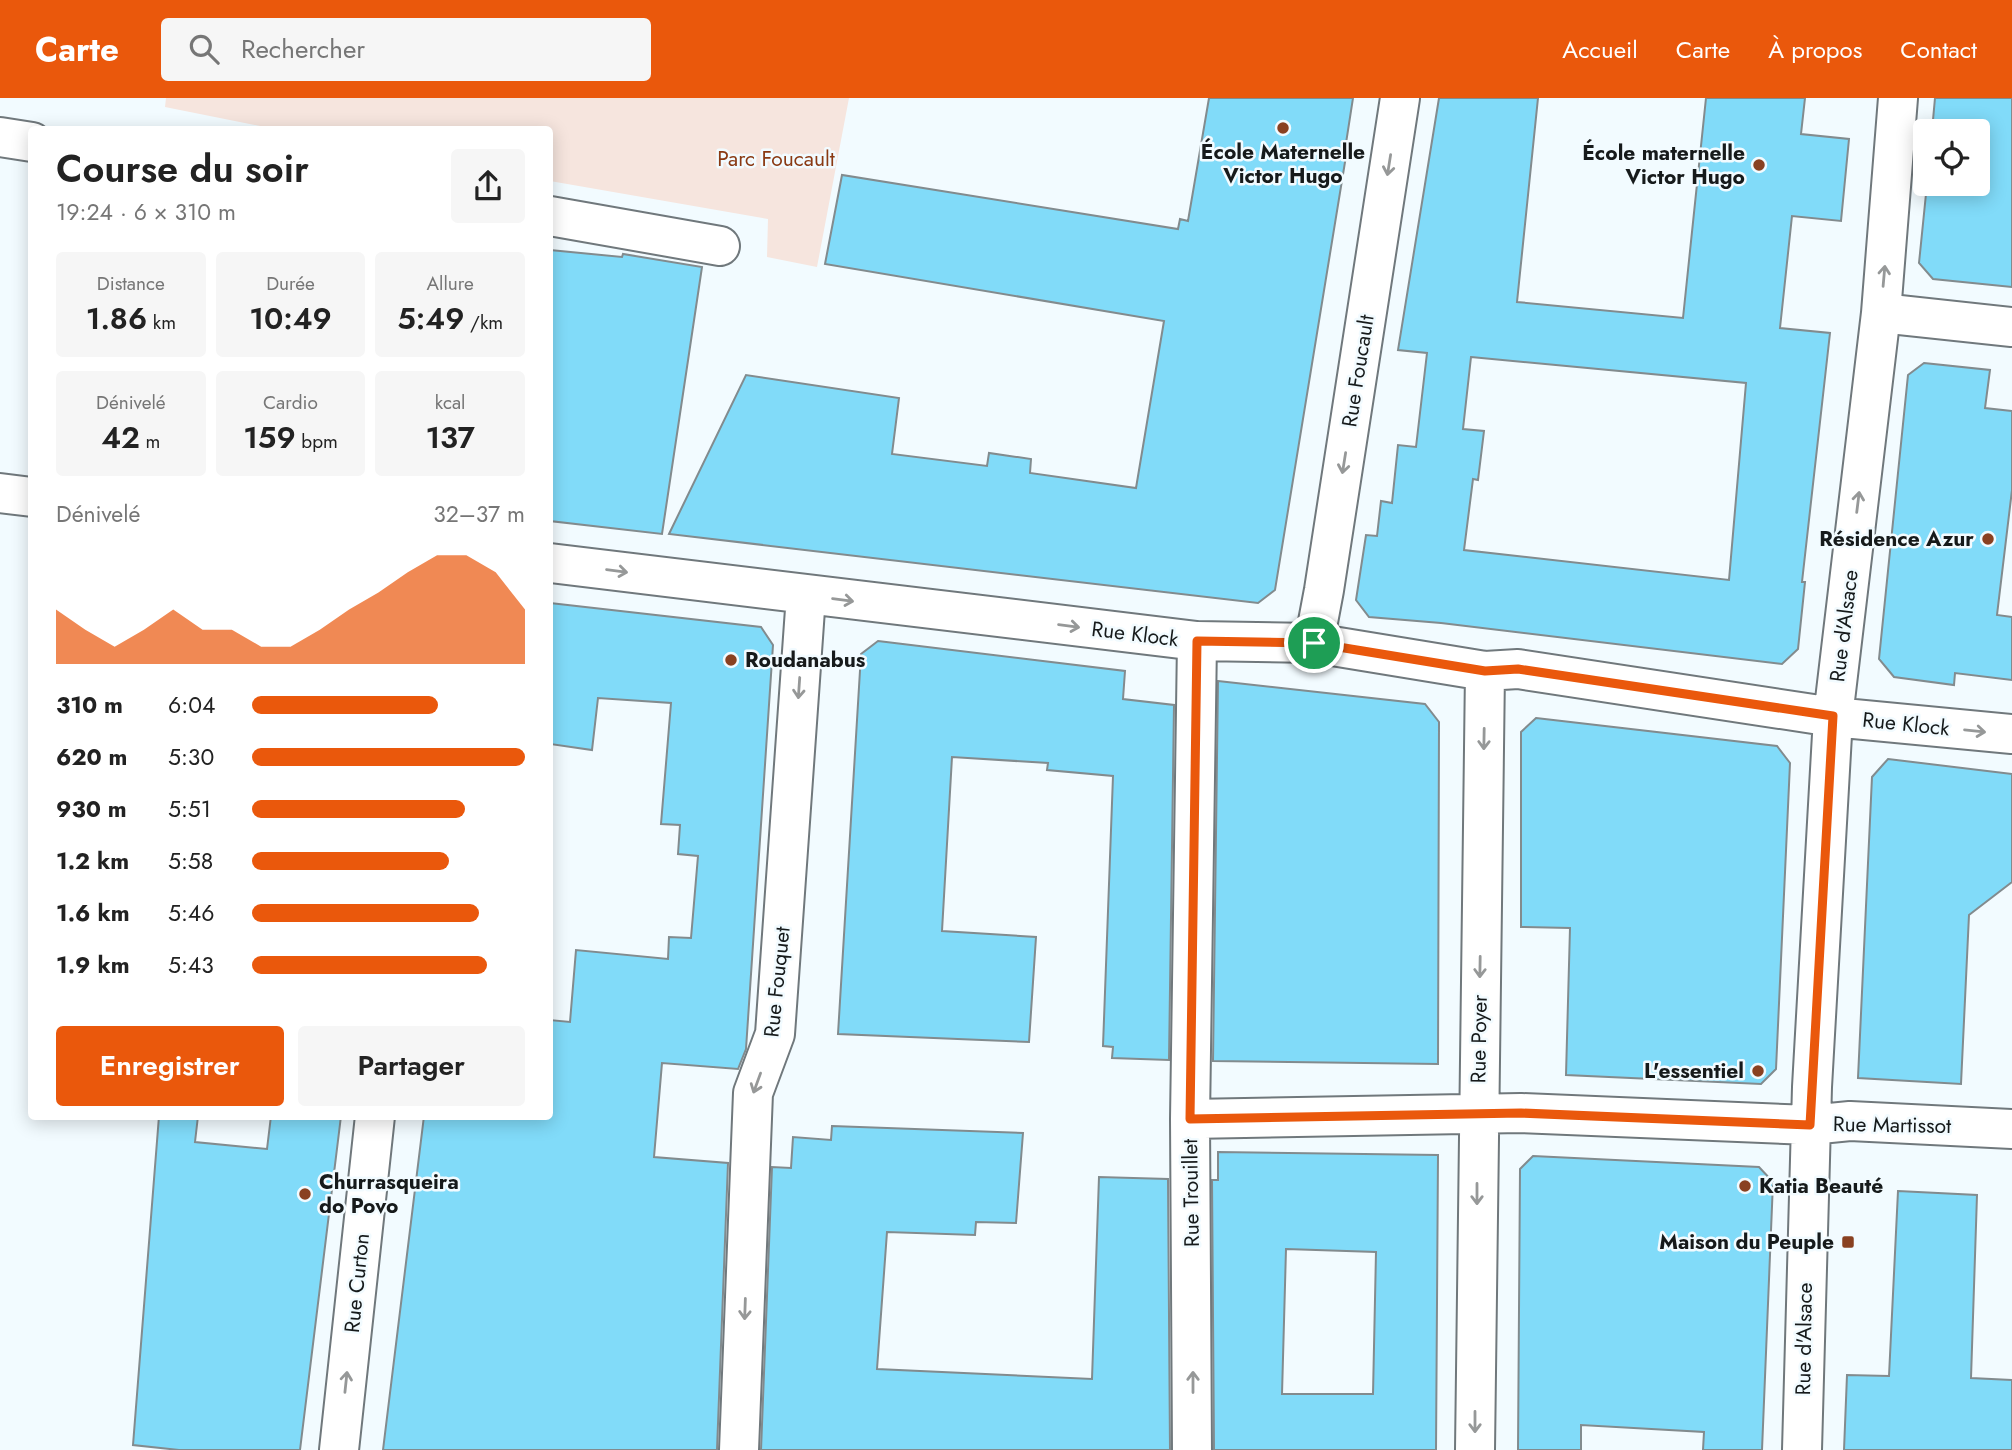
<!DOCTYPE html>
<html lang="fr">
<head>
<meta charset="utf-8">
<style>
	:root { --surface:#fff; --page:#f6f6f6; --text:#222; --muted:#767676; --accent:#ea580c }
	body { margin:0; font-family:Jost,sans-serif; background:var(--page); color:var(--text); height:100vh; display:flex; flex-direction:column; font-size:26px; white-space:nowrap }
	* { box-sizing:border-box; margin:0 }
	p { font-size:23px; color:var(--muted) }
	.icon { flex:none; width:38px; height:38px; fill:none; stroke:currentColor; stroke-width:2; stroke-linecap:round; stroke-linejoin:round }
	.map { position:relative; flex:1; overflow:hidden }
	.side { position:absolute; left:28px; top:28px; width:525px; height:994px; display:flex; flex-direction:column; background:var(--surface); border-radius:7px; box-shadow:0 4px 18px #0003 }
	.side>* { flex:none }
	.fabs { position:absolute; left:1913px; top:21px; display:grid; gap:14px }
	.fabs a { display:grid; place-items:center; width:77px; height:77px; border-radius:7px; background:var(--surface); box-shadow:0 4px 18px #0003; font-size:35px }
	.pin { position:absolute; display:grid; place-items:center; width:60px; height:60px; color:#fff; margin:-30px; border:4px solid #fff; border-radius:50%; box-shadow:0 2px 7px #0007 }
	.round { display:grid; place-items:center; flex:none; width:74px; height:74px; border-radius:7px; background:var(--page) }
	.head { display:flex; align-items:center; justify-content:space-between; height:119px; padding:0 28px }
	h1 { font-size:38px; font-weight:600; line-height:52px }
	.figures { display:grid; grid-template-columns:repeat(3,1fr); gap:10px; height:119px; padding:7px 28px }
	.figures div { display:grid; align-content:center; border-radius:7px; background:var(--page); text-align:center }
	.figures b { font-size:30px; font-weight:600 }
	.figures small { font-size:19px; font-weight:400 }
	.figures p { font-size:19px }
	.chart { height:196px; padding:14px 28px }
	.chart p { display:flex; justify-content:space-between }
	.chart svg { width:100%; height:126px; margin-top:7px; fill:var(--accent); opacity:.7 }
	.primary-button { display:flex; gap:14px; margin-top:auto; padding:14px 28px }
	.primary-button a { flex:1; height:80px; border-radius:7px; background:var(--accent); color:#fff; font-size:28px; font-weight:600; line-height:80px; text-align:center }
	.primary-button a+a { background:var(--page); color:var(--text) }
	ul { padding:0 28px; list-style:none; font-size:23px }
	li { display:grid; grid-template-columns:112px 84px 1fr; align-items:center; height:52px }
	li i { height:18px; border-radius:9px; background:var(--accent) }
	header { display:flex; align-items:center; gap:42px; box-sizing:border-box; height:98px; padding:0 35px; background:var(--accent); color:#fff }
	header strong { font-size:33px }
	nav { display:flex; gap:38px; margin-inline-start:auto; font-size:24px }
	.search { width:490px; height:63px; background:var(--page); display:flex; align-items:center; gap:18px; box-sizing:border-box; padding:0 24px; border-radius:7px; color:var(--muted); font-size:26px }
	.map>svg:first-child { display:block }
	.green { fill:#f6e5de }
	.building { fill:#81dbf9; stroke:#828b8e; stroke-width:2; fill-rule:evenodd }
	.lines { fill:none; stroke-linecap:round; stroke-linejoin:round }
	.minor-casing { stroke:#70787c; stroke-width:42 }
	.minor { stroke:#fff; stroke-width:38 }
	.oneway { stroke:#969898 }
	.route-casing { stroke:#fff; stroke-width:14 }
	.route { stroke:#ea580c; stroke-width:9 }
	.poi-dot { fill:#894121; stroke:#f2fbff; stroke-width:2.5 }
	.labels { text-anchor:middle; stroke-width:5; stroke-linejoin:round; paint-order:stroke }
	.poi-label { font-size:21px; font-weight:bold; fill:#161a1b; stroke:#f2fbff; text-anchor:end }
	.park-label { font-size:21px; fill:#8a3912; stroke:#f2fbff }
	.street-label { font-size:21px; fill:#161a1b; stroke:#f2fbff }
</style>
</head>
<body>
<header>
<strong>Carte</strong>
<div class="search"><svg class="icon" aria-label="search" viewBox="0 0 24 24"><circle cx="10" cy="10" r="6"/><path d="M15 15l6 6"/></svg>Rechercher</div>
<nav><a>Accueil</a><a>Carte</a><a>À propos</a><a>Contact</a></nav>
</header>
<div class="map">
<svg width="2012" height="1352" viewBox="0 0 2012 1352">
	<rect width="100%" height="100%" fill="#f2fbff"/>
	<!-- green -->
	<path class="green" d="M166,0H849L817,169L767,159L768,121L550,83V32L275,31L165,9Z"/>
	<!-- building -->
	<path class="building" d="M1209,0H1353L1344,58H1346L1275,492L1258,505L669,436L746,277L899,300L892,356L987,368L989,355L1031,361L1030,375L1136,390L1164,223L825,166L842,77L1178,131L1180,121L1188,123Z
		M1439,0H1538L1517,204L1683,220L1706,0H1805L1801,36L1849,41L1841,123L1792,118L1780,230L1830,235L1802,484H1805L1798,551L1782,566L1441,525L1369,519L1356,502L1366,437L1377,438L1381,403L1392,405L1398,347L1416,349L1427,255L1398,252ZM1471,259L1746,285L1729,482L1464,452L1473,381L1478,382L1484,333L1463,331Z
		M1935,0H2012V189L1933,181L1919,165L1927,86H1978V33H1932Z
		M550,152L622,159L623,156L702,169L662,436L550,423Z
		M1924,265L1990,272L1985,310L2012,313V392L1997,517L2012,519V582L1955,575L1954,587L1894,579L1879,561L1908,277Z
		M550,505L761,529L773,547L746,951L738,971L662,965L654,1059L728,1065L717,1352H383L424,1018H550V922L570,924L576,852L668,861L669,839L691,840L698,758L678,756L680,727L661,726L671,605L598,600L592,652L550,646Z
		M878,543L1125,573L1123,601L1174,607L1169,962L1112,960L1113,949L1103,948L1113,678L1047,672L1048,665L952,659L942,833L1036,839L1029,944L838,936L861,556Z
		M1218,583L1425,606L1439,624L1438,966L1213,963Z
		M1536,620L1777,648L1790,665L1776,971L1761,986L1566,977L1570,830L1521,829V634Z
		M1888,661L2012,676V784L1969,817L1961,986L1858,980L1872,679Z
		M159,1018H198L195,1044L267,1051L271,1018H341L300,1352H179L133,1347Z
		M832,1028L1023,1035L1016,1125L976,1124L975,1137L887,1134L877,1271L1092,1281L1099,1079L1168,1081L1170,1352H761L772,1069L791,1070L793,1039L831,1042Z
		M1218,1054L1438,1057L1436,1352H1214L1212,1082H1218ZM1286,1151L1376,1154L1373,1296H1282Z
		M1533,1058L1759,1069L1773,1084L1762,1352H1703L1704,1334L1581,1327V1352H1518L1520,1071Z
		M1898,1093L1977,1097L1971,1280L2012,1282V1352H1844L1847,1277L1889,1278Z"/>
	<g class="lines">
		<!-- minor casing -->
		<g class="minor-casing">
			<path id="minor" d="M0,39L32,44
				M550,118L720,148
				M1881,215L2012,229
				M0,395L32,399
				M550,465L1197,543L1314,545L1485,573L1518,571L1833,619L2012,636
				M1314,545L1324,492L1400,0
				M1190,1021L1521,1015L1810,1027L1850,1023L2012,1031
				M339,1352L375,1018
				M739,1352L753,995L775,936L806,497
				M1192,1352L1190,1021L1197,543
				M1475,1352L1485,573
				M1802,1352L1812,989L1833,619L1881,215L1898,0"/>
		</g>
		<!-- minor -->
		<use href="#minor" class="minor"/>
	</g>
	<!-- one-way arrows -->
	<defs><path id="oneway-shaft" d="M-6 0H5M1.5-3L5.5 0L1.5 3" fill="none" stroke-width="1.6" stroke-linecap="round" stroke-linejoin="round" transform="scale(1.75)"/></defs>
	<g class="oneway">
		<use href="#oneway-shaft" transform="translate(1389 67) rotate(99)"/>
		<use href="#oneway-shaft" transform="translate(1884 178) rotate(-85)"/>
		<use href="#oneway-shaft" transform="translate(1344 365) rotate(99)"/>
		<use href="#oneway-shaft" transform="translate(1858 404) rotate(-83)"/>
		<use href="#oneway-shaft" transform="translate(617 473) rotate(7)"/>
		<use href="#oneway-shaft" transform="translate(843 502) rotate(7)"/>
		<use href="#oneway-shaft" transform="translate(1069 528) rotate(7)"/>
		<use href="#oneway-shaft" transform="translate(799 590) rotate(94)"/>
		<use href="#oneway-shaft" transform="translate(1975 633) rotate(6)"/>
		<use href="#oneway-shaft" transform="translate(1484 641) rotate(91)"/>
		<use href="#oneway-shaft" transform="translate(1480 869) rotate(91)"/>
		<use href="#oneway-shaft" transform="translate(757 985) rotate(110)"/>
		<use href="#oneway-shaft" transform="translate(1477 1096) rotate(90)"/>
		<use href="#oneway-shaft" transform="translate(745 1211) rotate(92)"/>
		<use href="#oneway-shaft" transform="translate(346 1284) rotate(-84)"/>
		<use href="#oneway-shaft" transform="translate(1193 1284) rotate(-90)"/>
		<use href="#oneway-shaft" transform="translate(1475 1324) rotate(90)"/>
	</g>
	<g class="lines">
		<!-- route casing -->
		<g class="route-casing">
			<path id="route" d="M1197,543L1314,545L1485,573L1518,571L1833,618L1810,1027L1521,1015L1190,1021Z"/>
		</g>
		<!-- route -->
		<use href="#route" class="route"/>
	</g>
	<!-- markers -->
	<g class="poi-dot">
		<circle cx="1283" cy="30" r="7"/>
		<circle cx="1759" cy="67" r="7"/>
		<circle cx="1988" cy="441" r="7"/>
		<circle cx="731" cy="562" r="7"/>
		<circle cx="1758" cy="973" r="7"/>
		<circle cx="1745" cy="1088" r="7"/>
		<circle cx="305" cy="1096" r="7"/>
		<rect x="1841" y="1137" width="14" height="14" rx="3.5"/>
	</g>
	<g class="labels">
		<!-- poi labels -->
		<g class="poi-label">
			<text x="1283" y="61" text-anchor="middle">École Maternelle<tspan x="1283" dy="24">Victor Hugo</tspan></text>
			<text x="1745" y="62">École maternelle<tspan x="1745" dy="24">Victor Hugo</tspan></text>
			<text x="1974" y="448">Résidence Azur</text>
			<text x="745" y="569" text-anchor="start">Roudanabus</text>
			<text x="1744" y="980">L'essentiel</text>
			<text x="319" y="1091" text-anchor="start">Churrasqueira<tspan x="319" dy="24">do Povo</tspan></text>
			<text x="1759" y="1095" text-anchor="start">Katia Beauté</text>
			<text x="1834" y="1151">Maison du Peuple</text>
		</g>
		<!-- park labels -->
		<g class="park-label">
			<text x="776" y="68">Parc Foucault</text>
		</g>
		<!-- street labels -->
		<g class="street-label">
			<text transform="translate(1358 273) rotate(-81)" y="7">Rue Foucault</text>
			<text transform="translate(1844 528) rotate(-83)" y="7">Rue d'Alsace</text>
			<text transform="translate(1135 536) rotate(7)" y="7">Rue Klock</text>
			<text transform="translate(1906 626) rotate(6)" y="7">Rue Klock</text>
			<text transform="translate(777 884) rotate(-84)" y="7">Rue Fouquet</text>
			<text transform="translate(1479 941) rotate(-89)" y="7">Rue Poyer</text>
			<text transform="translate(1892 1027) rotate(1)" y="7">Rue Martissot</text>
			<text transform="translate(1191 1095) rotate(-91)" y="7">Rue Trouillet</text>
			<text transform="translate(357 1185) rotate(-84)" y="7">Rue Curton</text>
			<text transform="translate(1804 1241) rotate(-89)" y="7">Rue d'Alsace</text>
		</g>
	</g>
</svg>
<div class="fabs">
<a><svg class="icon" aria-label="locate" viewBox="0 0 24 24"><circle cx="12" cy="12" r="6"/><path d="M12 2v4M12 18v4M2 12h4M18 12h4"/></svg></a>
</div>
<div class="pin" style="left:1314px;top:545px;background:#1e9e55"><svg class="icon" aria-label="arrive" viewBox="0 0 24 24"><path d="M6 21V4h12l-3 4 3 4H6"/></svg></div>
<section class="side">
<div class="head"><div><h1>Course du soir</h1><p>19:24 · 6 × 310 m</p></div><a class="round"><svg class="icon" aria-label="share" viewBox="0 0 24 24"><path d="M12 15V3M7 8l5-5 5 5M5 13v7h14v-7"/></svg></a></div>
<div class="figures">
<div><p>Distance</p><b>1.86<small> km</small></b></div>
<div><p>Durée</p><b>10:49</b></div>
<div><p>Allure</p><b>5:49<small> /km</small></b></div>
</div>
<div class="figures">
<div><p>Dénivelé</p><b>42<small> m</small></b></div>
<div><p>Cardio</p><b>159<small> bpm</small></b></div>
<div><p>kcal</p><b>137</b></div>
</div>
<div class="chart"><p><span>Dénivelé</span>32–37 m</p>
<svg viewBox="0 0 160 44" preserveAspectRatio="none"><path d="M0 44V25L10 32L20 38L30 32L40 25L50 32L60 32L70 38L80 38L90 32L100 25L110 19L120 12L130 6L140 6L150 12L160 25V44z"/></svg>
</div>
<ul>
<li><b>310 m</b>6:04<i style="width:68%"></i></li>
<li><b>620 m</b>5:30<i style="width:100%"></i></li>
<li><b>930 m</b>5:51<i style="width:78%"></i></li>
<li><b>1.2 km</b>5:58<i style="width:72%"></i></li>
<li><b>1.6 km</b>5:46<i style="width:83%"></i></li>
<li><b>1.9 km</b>5:43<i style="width:86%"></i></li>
</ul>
<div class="primary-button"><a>Enregistrer</a><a>Partager</a></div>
</section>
</div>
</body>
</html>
